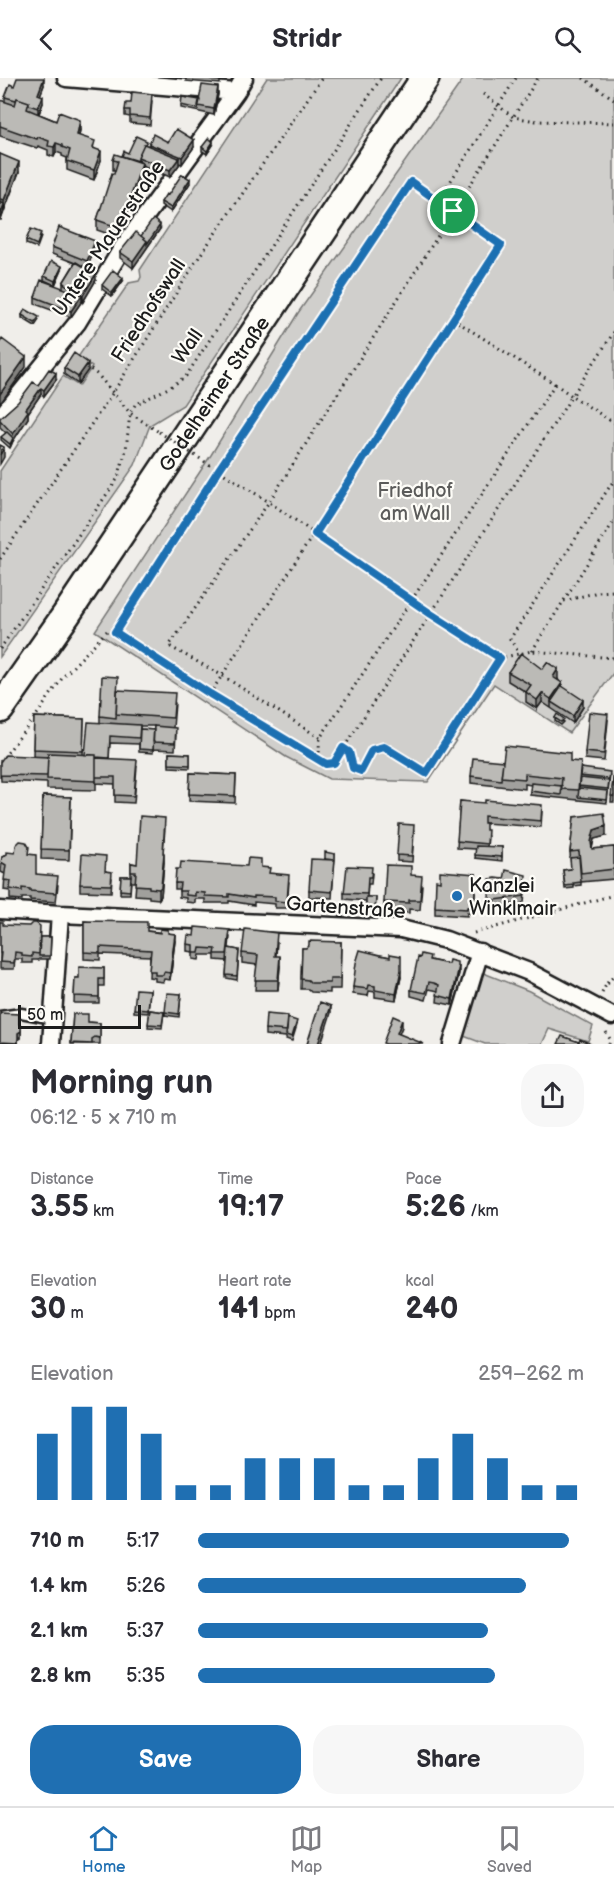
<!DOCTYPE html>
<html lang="en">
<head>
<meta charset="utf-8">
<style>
	:root { --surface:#fff; --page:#f7f7f7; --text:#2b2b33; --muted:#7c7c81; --line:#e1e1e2; --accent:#1f6fb2 }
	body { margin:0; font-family:"Balsamiq Sans",sans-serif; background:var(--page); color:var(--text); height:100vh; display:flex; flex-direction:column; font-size:22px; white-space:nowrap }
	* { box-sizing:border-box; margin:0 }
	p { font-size:20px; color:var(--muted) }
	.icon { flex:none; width:33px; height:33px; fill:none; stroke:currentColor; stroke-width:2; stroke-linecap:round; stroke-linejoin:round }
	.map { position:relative; height:966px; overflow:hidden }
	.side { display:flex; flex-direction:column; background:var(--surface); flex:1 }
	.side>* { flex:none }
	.scale { position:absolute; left:18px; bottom:15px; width:123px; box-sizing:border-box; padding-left:6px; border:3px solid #1c1c1c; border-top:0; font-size:16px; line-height:21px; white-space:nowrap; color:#1c1c1c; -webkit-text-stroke:4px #fdfcf7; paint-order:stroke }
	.pin { position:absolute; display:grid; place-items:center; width:51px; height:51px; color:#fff; margin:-26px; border:3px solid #fff; border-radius:50%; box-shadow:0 2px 6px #0007 }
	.round { display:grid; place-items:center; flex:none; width:63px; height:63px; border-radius:24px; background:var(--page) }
	.overview { display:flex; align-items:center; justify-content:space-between; height:102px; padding:0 30px }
	h1 { font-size:33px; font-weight:600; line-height:45px }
	.figures { display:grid; grid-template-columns:repeat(3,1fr); gap:9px; height:102px; padding:6px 30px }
	.figures div { display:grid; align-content:center }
	.figures b { font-size:30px; font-weight:600 }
	.figures small { font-size:16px; font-weight:400 }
	.figures p { font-size:16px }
	.chart { height:168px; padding:12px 30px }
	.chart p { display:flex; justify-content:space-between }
	.chart svg { width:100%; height:108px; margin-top:6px; stroke:var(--accent); stroke-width:6 }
	.button { display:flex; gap:12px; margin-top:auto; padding:12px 30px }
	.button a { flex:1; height:69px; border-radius:24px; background:var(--accent); color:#fff; font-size:24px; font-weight:600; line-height:69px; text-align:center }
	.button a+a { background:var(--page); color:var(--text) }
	ul { padding:0 30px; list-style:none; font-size:20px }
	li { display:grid; grid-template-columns:96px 72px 1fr; align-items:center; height:45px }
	li i { height:15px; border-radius:8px; background:var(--accent) }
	header { display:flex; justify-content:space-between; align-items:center; height:78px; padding:0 30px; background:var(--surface); font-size:27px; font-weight:600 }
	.tabs { display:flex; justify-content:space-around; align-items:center; height:84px; border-top:2px solid var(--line); background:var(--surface); font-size:16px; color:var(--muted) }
	.tabs a { display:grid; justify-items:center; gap:3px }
	.tabs .on { color:var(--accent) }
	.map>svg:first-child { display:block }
	.green { fill:#d0cfcc; stroke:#767674; stroke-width:1.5 }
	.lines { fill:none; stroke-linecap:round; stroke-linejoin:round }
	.lane-casing { stroke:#1c1c1c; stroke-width:13 }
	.street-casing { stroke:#1c1c1c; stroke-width:21 }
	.primary-casing { stroke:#1c1c1c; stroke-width:32 }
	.path { stroke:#1c1c1c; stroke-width:3; stroke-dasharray:1.5 4.5; stroke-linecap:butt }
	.lane { stroke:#fdfcf7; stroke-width:8 }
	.street { stroke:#fdfcf7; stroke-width:16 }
	.primary { stroke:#fdfcf7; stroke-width:27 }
	.path-bridge { stroke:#1c1c1c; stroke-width:3; stroke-dasharray:1.5 4.5; stroke-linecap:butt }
	.wall { fill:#a1a09d; stroke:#1c1c1c; stroke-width:1.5; fill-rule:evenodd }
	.shaded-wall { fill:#83827f; stroke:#1c1c1c; stroke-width:1.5 }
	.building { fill:#bbbab6; stroke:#1c1c1c; stroke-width:1.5 }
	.route-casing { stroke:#fff; stroke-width:12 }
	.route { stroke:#1f6fb2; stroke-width:8 }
	.poi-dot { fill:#1f6fb2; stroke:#fdfcf7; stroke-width:2 }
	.labels { text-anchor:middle; stroke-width:4.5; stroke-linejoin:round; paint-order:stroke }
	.street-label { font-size:20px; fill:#1c1c1c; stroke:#fdfcf7 }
	.park-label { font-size:20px; fill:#5b5b5a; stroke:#fdfcf7 }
	.poi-label { font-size:20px; fill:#1c1c1c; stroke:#fdfcf7; text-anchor:start }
</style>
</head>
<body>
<header><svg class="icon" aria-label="back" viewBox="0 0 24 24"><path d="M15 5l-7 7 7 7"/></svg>Stridr<svg class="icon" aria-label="search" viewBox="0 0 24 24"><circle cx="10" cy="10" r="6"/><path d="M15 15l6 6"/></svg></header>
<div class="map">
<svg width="614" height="966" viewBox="0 0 614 966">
	<rect width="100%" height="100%" fill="#f0eeea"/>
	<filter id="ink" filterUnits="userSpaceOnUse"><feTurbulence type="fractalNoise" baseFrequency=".0167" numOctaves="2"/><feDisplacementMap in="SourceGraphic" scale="12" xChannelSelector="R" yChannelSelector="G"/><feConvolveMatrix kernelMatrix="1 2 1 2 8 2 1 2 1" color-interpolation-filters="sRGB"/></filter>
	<g filter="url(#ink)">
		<!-- green -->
		<path class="green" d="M267,0H401L183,327L150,347L135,387L0,579V393L63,298L79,308L92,289L78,279L129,205L139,203L141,199L140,192Z
			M464,0H614V594L569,655L494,606L428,704L329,701L286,679L95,553L211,377L298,235Z
			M481,894L529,913L593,948L588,963L549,951L542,966H485L461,957Z"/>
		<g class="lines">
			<!-- lane casing -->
			<g class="lane-casing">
				<path id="lane" d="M0,938L21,935L53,941"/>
			</g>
			<!-- street casing -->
			<g class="street-casing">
				<path id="street" d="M66,0L236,14
					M0,337L10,328L77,245L123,169L236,14L244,0
					M0,832L60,836L401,851L446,862L529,894L612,938
					M51,966L60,836
					M452,966L480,874"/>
			</g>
			<!-- primary casing -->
			<g class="primary-casing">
				<g id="primary">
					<path id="s1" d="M0,631L66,537L425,0"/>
				</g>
			</g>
			<!-- path -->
			<path class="path" d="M583,0L614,21
				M483,16L513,39L536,43L614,45
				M438,123L516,0
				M453,241L555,306
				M614,254L572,318L614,345
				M86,288L98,297L130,335L159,354
				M555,306L572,318L334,685L326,686C317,679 319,671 320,660Z
				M199,380L269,424L431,536L500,580L532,573L614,580
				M0,481L114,313L201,176L322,0
				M564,523L598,514L614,513
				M0,571L118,400L126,372L130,335L135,327L172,308L186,298L381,0
				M532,573L614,443
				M520,577L510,561L614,402
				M210,616L115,553L218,393L410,104L501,167L210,616L320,681
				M320,660L223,598L169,568L269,424L538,0
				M343,671L349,673L353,690L361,693L372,672L384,669L426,695L500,580
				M0,684L36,638L63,599L107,553H115
				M474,855L614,817
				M607,905L614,898
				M602,915L607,905L614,906
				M606,954L610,961L609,966"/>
			<!-- lane -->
			<use href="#lane" class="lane"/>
			<!-- street -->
			<use href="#street" class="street"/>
			<!-- primary -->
			<use href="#primary" class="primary"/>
			<!-- path-bridge -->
			<path class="path-bridge" d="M159,354L199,380"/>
		</g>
		<!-- wall -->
		<path class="wall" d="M186,0H220V6L186,3Z
			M44,7L40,17L43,25L39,36L80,52L79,58L95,71L101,82L94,102L67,92V80L62,78V76L56,74L54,79L48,77V72L38,68L37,70L0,58V22L5,24V19L14,8Z
			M218,16L214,37L181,30V27L200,22Z
			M152,23L150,47L130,45V39L125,38V32L131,25Z
			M168,64L194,69L182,86L179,85V87L170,99L142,87V94L120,160L97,152V142L115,92H113V82L147,67L149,68V66Z
			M213,67L207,76L202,73V69Z
			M0,76L19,94L1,142H0Z
			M190,105L171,134L161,127V124L168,117Z
			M160,151L133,190L120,180V174L141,158Z
			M41,159L37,170L26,166V162Z
			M52,169L95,170L87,190L83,188L96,202L83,224L82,223L71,239L35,226V219L63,210V205L75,185L52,176Z
			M62,191L55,207L44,202V198Z
			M123,203L112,218L102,211V207Z
			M22,237L39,242L35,248L22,240Z
			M64,290L88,292L78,306L64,296Z
			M56,302L44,318L41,316L28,335V340L13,363L10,370L1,362V359L6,355L0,349V340L38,307Z
			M542,591L558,601L562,608L583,629L573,645L542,624L537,631L526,624V614L508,603V594Z
			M118,612L175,625L173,650L176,657L175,672L153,671V666V675L139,674V666L110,665L109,681L137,688L134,725L115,724V706L96,705V703V712L47,711V705L1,703L0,684L33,678L34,639L84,641L83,677H85L100,645V638ZM140,648H154V652L140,651Z
			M555,640L564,644L561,647L555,643Z
			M608,643L604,683L585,681V674Z
			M169,675L190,676V690L169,689Z
			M503,683H570L581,690L610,697L607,725L530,717L531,707L525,706V711L471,705V698Z
			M614,693V724H611Z
			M190,695L236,697L235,725L189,723Z
			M43,718L71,719L69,782L41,781Z
			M460,723L542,733L541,749L484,745L488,759L487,769H502V783L475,780L476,771L457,770Z
			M574,739L606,758L594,761L592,771L614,769V801L581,804V807L574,808V810L565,811L563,792L571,791L570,774Z
			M165,750L163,775L164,784L161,818L159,821L149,820V818L135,817L136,804H131V802L130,816H120L121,798H131V785L137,786Z
			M414,754L412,784L397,783V777Z
			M29,776L36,796L58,807L56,824L30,822V820H22V822L10,821V813L4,812L5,796L1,794L2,779Z
			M335,776L332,820L309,819V812L325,781Z
			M261,789L270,796L289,804L287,830H275V826L254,824V827L229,823V825H205V821H195V825L186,824V820L179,819V811H175V805Z
			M106,793L112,800L111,814L80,813V806Z
			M372,796L371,806H368L367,819H376L375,836L366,835V823L344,821V815Z
			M476,796L474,836L467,835V838L435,836V829L440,803Z
			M411,797L422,807L420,832L409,831V835L384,834V824Z
			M504,801L526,804L524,825L495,828L489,826V820Z
			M84,843L147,853L168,855L175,863L170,902L164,901L163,904L155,903V900L149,899L150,878L100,876V882L84,881Z
			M0,844L3,847L40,859H51L50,881H39V882H32V885H22V881H15L14,891H0Z
			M194,858L230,859L229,870L239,872L237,902L226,900L227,883L215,882V877H200L199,882L193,881V874L187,873V866Z
			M277,864L276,878L280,888L278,912H255L257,887L242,885V875Z
			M341,864L340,911H330V915L311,914L308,911H301L302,870H306Z
			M380,877L390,879L401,899L396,922L375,919V914L369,913L368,918L353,916V909Z
			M430,882L457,888L459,895L452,927L437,924L438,913L434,912L429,911L426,922L411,918V912Z
			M104,890V908H99V925H74L75,900H79Z
			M150,912L148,935L134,934V931Z
			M181,916L179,939L165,937V934Z
			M150,932L164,934L162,950L148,949Z
			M0,935L19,946L21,949V960L18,962V966H0Z
			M73,936L88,944L100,945V966H71Z
			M288,941L297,947L292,963L286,961V959L265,957V951Z"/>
		<!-- shaded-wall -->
		<path class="shaded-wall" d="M44,0V7L38,23V16Z
			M218,9V16L214,37V31Z
			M43,18V25L38,37V30Z
			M80,42V52L77,67V57Z
			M194,62V69L182,86V79Z
			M213,64V67L207,76V73Z
			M56,65V74L54,79V69Z
			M101,73V82L94,102V92Z
			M179,80V87L170,99V92Z
			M19,84V94L4,132V122Z
			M142,84V94L120,160V150Z
			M190,101V105L171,134V130Z
			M4,126V132L1,142V135Z
			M160,147V151L133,190V183L147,163Z
			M95,163V170L87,190V183Z
			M62,188V191L55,207V203Z
			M96,196V202L83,224V217Z
			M123,200V203L112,218V215Z
			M82,217V223L71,239V233Z
			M26,279V289L0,326V316Z
			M88,285V292L78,306V299Z
			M56,295V302L44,318V312Z
			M41,310V316L28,335V340L13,363L10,370L13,356L26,331Z
			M4,369V379L0,386V377Z
			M558,591V601L553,608V599Z
			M562,605V615L551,624V630V621Z
			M542,615V624L537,631V622Z
			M583,622V629L573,645V638Z
			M606,748V758L594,761L591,773V764L594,752Z
			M164,775V784L161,818L159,821V811Z
			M175,856V863L170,902V895Z
			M280,878V888L278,912V902Z
			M459,888V895L452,927V921Z
			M401,892V899L396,922V916Z
			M331,928V935L321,966H318Z
			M402,942V949L397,961V955Z
			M21,953V960L18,962V966V955Z"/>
		<!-- building -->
		<path class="building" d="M17,0H44L38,16L43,18L38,30L29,27V24L17,20L16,22L5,19L10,6L14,8Z
			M212,0H220V3L212,2Z
			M202,7L218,9L214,31L198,28Z
			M132,14L152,16L150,40L130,38V32H125L126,25H131Z
			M182,19L200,22L198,31L181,27Z
			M17,20L29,24L27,31L56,43L59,34L80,42L77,57L95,63L93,70L101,73L94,92L67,83L70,72L62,69V67L56,65L54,69L48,68L49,63L38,59L37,61L0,48V22L15,27Z
			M176,51L194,62L182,79L149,66L153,56L168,64Z
			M136,58L147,63L145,66H144L138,79V82L142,84L122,78L124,73L128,75Z
			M209,60L213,64L207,73L202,69Z
			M144,66L179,80L170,92L138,79Z
			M0,76L19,84L4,122L0,121Z
			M115,76L142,85L120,150L97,142L112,95L114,96L118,83L113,82Z
			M182,96L190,101L171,130L161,124L166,116L168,117Z
			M0,124L4,126L1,135H0Z
			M153,141L160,147L147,166V163L141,158Z
			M59,149L95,163L87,183L52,169Z
			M31,151L41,155L37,167L26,162Z
			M136,154L147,163L133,183L120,174Z
			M51,183L62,188L55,203L44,198Z
			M76,184L96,196L83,217L63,205Z
			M113,192L123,200L112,215L102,207Z
			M41,202L82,217L71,233L35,219Z
			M25,231L39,239L35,245L22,237Z
			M2,261L26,279L0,316V264Z
			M74,275L88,285L78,299L64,290Z
			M49,291L56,295L44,312L41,310L26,331L28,333L13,356L0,342V340L18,324L33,304L38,307Z
			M7,354L13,360L10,366L1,359Z
			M0,367L4,369L0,377Z
			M521,575L542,591L547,584L558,591L553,599L562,605L551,621L542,615L537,622L526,614L531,607L508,594Z
			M102,598L118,599L116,640L100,638Z
			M562,608L583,622L573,638L551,624Z
			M117,612L175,615L173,640L116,636Z
			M589,634L608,636L604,676L585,674Z
			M557,636L564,641L561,644L555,640Z
			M34,639L84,641L83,673L33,671Z
			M88,644L140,647L139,660L110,658L109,680L96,679V677H85Z
			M154,648L176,650L175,665L153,664Z
			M140,651L154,652L153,672L139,671Z
			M505,668L570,675V683L581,684L578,712L561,711L562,700L525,696V701L501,699Z
			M48,675L96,677V703L47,701Z
			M169,675L190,676V687L169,686Z
			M5,677L48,679L47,698L1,697L0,698V684Z
			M96,680L137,682L134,718L115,717V699H96Z
			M473,680L503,683L501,702L471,698Z
			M581,690L610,694L609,701L580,698Z
			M614,693V718H611Z
			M190,695L236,697L235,718L189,716Z
			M580,700L609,703L608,711L579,708Z
			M531,705L562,708L561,717L530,713Z
			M579,710L608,713L607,722L578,719Z
			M43,718L71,719L69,772L41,771Z
			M485,722L542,727L541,743L484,738V745H486V752H488L487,766L457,763L460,723L485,725Z
			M604,735L606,748L594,752L591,764L592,771L614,769V791L581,795L579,773L570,774L574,739Z
			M140,738L165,740L163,775H164L161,809L159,811L149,810V808L135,807L136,794H131V785L137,786Z
			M399,746L414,747L412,778L397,777Z
			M20,763L26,764L29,769L28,776L36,777V796L58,798L56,815L30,813V811L22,810V813L10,811L11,803L4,802L6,787L1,784L2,779L7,776V774L15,775L16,767Z
			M476,768L502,769V779L475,777Z
			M325,774L335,776V782L325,781Z
			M82,776L106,778L105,793L112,794L111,807L80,806Z
			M579,779L581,804L573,805L574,807L565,808L563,792L571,791L570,780Z
			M248,780L261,781V789L270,790L269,795L289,797L287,824L275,823V819L254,818V820L229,816V819L205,818V815L195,814V818L186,817V813H179L180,805H175L176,791H180L181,784L247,788Z
			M311,781L335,782L332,814L309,812Z
			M386,787L411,788V797L422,798L420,822H409V825L384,824Z
			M347,788L372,789L371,799H368L367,816L344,815Z
			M506,792L526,797L524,818L495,822L489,820L490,801L496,800L504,801Z
			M440,793L476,796L474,829H467V831L435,829L436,802L440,803Z
			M121,798H131L130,813L120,812Z
			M366,819H376L375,833L366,832Z
			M84,843L147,844V853L160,855V851L168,852V855L175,856L170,895L164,894L163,897H155V893H149L151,872L100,869V875L84,874Z
			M0,844H3V847L29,848L32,845H36L40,848L39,876L32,875V879L22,878V875L15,874L14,885L0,884L1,875H0Z
			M195,849L230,852L227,876H215L216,871L200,870L199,875H193V867L187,866L188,857L194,858Z
			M245,851L277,855L275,878H280L278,902H255L258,877L242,875Z
			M40,859H51L50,878H39Z
			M309,863L341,864L340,901H330V905H311L308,902L301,901L302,870H306L309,867Z
			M228,870L239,872L237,898L226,897Z
			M360,872L380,877L390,879V876L401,878V892L396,916L375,912V908L369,907L368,911L353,909L356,885Z
			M421,876L430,878L429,882L448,886L449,882L457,884V888H459L452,921L437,917L439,907L434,905L429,904L426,915L411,912L418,879L420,880Z
			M79,889L104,890V901H99V919L74,918L75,900H79Z
			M136,911L150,912L148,932L134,931Z
			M167,915L181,916L179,936L165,934Z
			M320,924L331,928L318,966H307Z
			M150,932L164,934L162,947L148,946Z
			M0,935L19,936V946L21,949V953L18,955V965L0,964Z
			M73,936H88V944L100,945V960L95,959L92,961V966L71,965Z
			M266,936L288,938L287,953L265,951Z
			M393,938L402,942L397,955L424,966H386L383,965Z
			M288,940L297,943L292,959L286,957Z
			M562,958L579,964L580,961L591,966H558Z"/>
	</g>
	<g class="lines" filter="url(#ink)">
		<!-- route casing -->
		<g class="route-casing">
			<path id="route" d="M411,104L501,167L315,456L431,536L500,580L426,695L384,669L372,672L361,693L353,690L349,674L343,670L334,685L326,686L210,616L115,554L218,393Z"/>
		</g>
		<!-- route -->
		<use href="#route" class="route"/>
	</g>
	<!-- markers -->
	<circle class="poi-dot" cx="457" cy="818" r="6"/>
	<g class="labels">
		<!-- street labels -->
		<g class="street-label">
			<text transform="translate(108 160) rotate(-56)" y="7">Untere Mauerstraße</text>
			<text transform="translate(148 232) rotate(-57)" y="7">Friedhofswall</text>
			<text transform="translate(187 268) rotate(-55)" y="7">Wall</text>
			<text dy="7" stroke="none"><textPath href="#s1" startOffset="381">Godelheimer Straße</textPath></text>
			<text transform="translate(346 829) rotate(4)" y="7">Gartenstraße</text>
		</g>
		<!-- park labels -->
		<g class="park-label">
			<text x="415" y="419">Friedhof<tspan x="415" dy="23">am Wall</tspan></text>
		</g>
		<!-- poi labels -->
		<g class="poi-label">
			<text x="469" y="814">Kanzlei<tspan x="469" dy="23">Winklmair</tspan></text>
		</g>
	</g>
</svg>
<div class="scale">50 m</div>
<div class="pin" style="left:453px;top:133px;background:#1e9e55"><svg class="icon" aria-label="arrive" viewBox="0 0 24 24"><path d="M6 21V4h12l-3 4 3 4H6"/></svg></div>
</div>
<section class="side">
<div class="overview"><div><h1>Morning run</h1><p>06:12 · 5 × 710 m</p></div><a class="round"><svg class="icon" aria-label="share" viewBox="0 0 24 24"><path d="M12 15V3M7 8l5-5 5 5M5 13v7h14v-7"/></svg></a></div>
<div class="figures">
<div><p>Distance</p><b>3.55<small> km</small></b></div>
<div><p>Time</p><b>19:17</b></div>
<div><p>Pace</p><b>5:26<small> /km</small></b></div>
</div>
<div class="figures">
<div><p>Elevation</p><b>30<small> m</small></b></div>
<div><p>Heart rate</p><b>141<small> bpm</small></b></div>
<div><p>kcal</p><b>240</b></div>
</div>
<div class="chart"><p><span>Elevation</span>259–262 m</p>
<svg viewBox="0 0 160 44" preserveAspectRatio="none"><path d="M5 44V17M15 44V6M25 44V6M35 44V17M45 44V38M55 44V38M65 44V27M75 44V27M85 44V27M95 44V38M105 44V38M115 44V27M125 44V17M135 44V27M145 44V38M155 44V38"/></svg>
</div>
<ul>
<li><b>710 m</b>5:17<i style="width:96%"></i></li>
<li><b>1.4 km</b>5:26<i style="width:85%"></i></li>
<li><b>2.1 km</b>5:37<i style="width:75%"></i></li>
<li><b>2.8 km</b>5:35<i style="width:77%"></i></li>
</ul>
<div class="button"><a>Save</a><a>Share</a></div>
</section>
<nav class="tabs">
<a class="on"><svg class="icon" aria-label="home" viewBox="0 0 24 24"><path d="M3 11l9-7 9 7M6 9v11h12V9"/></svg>Home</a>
<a><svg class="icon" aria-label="map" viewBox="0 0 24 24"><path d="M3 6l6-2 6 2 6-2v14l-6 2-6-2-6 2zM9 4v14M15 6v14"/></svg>Map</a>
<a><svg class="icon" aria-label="saved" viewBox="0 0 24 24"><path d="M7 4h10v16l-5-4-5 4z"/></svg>Saved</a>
</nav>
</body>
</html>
